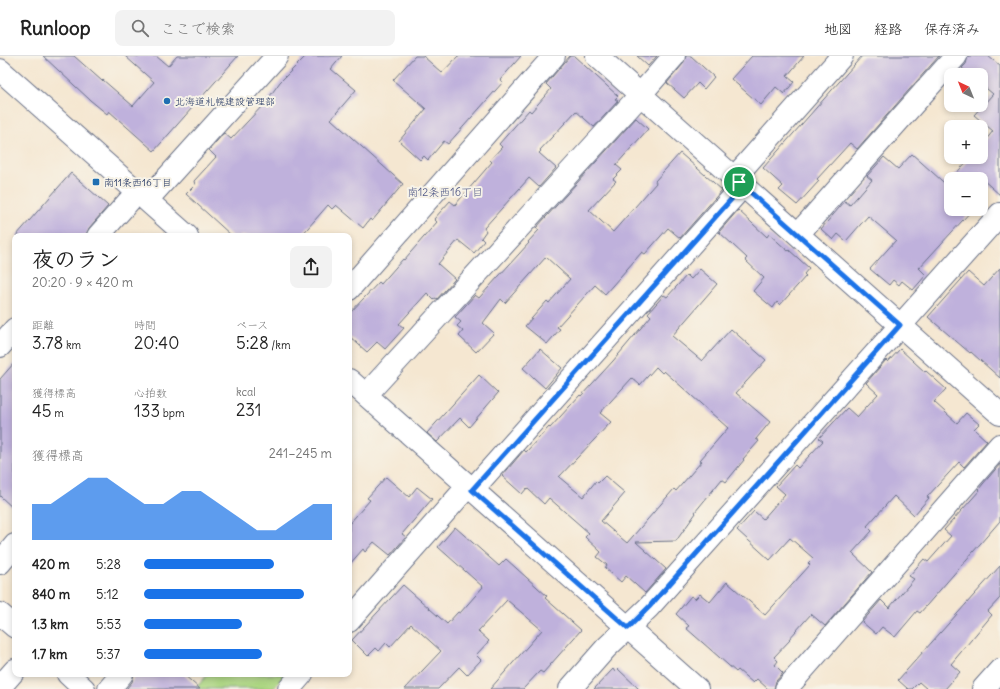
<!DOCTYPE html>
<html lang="ja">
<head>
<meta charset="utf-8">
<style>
	:root { --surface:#fff; --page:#f2f2f2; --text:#222; --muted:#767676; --line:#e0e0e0; --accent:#1a73e8 }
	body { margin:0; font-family:Delius,"Klee One",sans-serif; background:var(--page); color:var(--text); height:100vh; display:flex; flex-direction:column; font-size:15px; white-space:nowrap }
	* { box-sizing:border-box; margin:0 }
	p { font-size:13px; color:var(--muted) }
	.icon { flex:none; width:22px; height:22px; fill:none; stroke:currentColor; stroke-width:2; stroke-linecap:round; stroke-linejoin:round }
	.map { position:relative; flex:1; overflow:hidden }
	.panel { position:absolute; left:12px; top:177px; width:340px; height:444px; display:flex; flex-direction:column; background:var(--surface); border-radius:8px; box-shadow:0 2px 6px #0003 }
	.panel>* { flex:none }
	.needle { width:26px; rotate:317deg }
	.tools { position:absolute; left:944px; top:12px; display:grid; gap:8px }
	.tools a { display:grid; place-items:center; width:44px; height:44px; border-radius:8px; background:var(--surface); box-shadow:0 2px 6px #0003; font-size:20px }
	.pin { position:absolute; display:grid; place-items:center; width:34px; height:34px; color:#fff; margin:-17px; border:2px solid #fff; border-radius:50%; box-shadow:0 1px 4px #0007 }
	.round { display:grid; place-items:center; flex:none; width:42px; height:42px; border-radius:8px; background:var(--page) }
	.head { display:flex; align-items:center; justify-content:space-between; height:68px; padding:0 20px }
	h1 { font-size:22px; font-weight:600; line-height:30px }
	.figures { display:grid; grid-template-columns:repeat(3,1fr); gap:6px; height:68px; padding:4px 20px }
	.figures div { display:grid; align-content:center }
	.figures b { font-size:17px; font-weight:600 }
	.figures small { font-size:11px; font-weight:400 }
	.figures p { font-size:11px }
	.chart { height:112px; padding:8px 20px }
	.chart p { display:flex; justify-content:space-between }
	.chart svg { width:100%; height:72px; margin-top:4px; fill:var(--accent); opacity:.7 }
	ul { padding:0 20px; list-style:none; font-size:13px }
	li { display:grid; grid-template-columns:64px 48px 1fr; align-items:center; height:30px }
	li i { height:10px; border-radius:5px; background:var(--accent) }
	header { display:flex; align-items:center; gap:24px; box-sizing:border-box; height:56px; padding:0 20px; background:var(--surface); border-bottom:1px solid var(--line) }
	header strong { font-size:19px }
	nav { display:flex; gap:22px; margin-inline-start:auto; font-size:14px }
	.search { width:280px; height:36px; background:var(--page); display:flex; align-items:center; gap:10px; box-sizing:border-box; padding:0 14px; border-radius:8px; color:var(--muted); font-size:15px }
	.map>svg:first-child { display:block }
	.green { fill:#acd681; stroke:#648270 }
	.building { fill:#bfb1dc; fill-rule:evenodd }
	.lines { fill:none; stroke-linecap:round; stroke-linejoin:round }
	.minor-casing { stroke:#676f86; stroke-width:24 }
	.minor { stroke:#fff; stroke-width:22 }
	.route-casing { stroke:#fff; stroke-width:8 }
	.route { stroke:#1a73e8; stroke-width:5 }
	.poi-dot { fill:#1f6fb2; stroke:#f7f3e8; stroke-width:1.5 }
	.labels { text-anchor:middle; stroke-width:4; stroke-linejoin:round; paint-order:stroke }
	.poi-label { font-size:10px; fill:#1b2f5e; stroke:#f7f3e8; text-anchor:start }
	.neighbourhood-label { font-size:11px; fill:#545c8a; stroke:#f7f3e8 }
</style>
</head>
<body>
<header>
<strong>Runloop</strong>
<div class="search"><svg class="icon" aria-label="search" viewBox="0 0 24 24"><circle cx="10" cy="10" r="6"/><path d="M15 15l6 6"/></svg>ここで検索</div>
<nav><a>地図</a><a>経路</a><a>保存済み</a></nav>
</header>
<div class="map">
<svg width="1000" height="633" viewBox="0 0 1000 633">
	<rect width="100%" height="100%" fill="#f7f3e8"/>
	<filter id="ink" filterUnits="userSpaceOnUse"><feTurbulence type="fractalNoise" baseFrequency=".025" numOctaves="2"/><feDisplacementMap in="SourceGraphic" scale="8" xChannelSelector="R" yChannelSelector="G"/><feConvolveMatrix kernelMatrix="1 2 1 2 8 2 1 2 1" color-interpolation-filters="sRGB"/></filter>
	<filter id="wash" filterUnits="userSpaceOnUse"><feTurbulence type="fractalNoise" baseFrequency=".012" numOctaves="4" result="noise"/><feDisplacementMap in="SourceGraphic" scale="16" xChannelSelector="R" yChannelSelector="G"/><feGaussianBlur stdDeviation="0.9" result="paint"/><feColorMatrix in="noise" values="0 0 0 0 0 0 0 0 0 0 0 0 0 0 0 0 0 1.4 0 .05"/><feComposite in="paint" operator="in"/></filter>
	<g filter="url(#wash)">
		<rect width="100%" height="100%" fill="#f5e7d1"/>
		<!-- green -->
		<path class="green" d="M208,618H283L284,620L273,633H195Z"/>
		<g id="blocks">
			<!-- building -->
			<path class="building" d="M43,0H74L102,25L103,24L133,50L154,26L125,0H156L168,10L177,0H238L154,95L109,55L107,58L90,44Z
				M306,0H342L331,13L356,34L331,63L403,128L372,165L370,163L363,172L336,149L332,153L328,149L301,180H232L186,138L195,129L194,125L216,101L209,94L224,77L231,83L265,47L280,26Z
				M415,0H423L442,17L458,0H521L500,24L503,26L448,88L444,85L428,104L424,100L420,104L399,85L426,53L393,24Z
				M570,0H574L618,40L615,43L618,45L594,71L576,55L540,94L541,95L539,97L556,112L539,131L529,122L484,172L486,175L481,182L484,185L474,197L458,184L438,208L455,223L437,243L435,242L434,244L427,237L399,268L404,272L385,293L377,286L367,296L349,280V258L379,226L381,228L403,203L404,204L437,166L434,163L450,145L455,149L492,106L490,104L502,91L499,88L529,54L531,56L551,33L546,28Z
				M637,0H657L648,10Z
				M686,0H691L714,21L704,33L698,27L684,42L667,27L683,8Z
				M752,0H804L787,20L794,26L784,38L776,31L761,49L731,23Z
				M862,0H939L857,93L850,87L817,123L819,125L797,149L779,134L783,130L763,112Z
				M968,0H988L1000,10V139L982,123H951L971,101H981V90L993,75L974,59L993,38L981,28V19H970L962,12L966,8Z
				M636,62L648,73L616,109L622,114L613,123L616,125L589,154L613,176L656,127L655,125L680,97L722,134L680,182L668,172L645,198L642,196L605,238L595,229L557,271L560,273L547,288L525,270L547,245L549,247L570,223L546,201L505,247L501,243L483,267L494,277L476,296L459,280L463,275L457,270L461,266L455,261L475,239L479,242L529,187L528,186L539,174L536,172Z
				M912,98L951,133V153H973L919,212L926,219L913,234L902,225L899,229L893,224L889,229L870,213L896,184L868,160L846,185L838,178L833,184L821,173L845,145L850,149L872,124L867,120L884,101L898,113Z
				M71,117L108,150L89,172L86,180H16Z
				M738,154L767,181L769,178L788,195L789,194L809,212L804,218L806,220L780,249L777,246L773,252L753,235L764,222L745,204L747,202L719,176Z
				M1000,212V322L971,296L970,297L928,261L968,216L984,230Z
				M700,213L717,228L672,280L702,305L731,273L766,304L736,337L770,366L756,383L759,385L743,403L744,404L726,426L722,423L695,456L696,457L676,485L636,486L666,513L645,537L626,520L621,526L605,512L607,509L597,501L601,496L585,481L589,477L549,442L544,448L527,432L522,438L502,420L524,394L526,396L549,371L550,372L580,339L581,340L613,305L651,260L648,257L664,239L667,241L687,219L691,223ZM656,311L662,317L664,315L728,372L700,404L702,405L676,435L674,433L627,487L601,465L625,437L605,420L598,427L596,425L583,441L559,421L611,366L600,357L632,322L640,329Z
				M540,293L562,312L545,332L523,312Z
				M900,293L925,316L926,315L946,333L934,346L957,367L966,357L979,368L974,373L987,385L964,411L959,406L927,441L929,442L914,459L894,440L867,470L872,475L852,497L872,516L825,570L811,558L789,583L790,584L774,601L778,605L775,609L783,617L776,625L774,633H768L757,623L753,627L738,614L736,616L686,572L689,570L676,558L691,540L695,543L700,538L710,546L727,526L765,559L810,509L808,507L813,502L790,482L770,504L737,474L754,455L763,463L785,438L776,430L795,409L798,412L823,385L819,382L847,352L857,361L878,338L866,327L886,304L888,306Z
				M15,306V454L0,440V323Z
				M479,319L498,337L469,371L460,362L437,386L427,377Z
				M1000,408V465L920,557L917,555L895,581L882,571L876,578L862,566L881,544L889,552L914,523L909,520L924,503L928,506L951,480L944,474L980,434L979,433L983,428Z
				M386,421L409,441L417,431L432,443L402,478L406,481L390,499L374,486L365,496L363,493L349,509V468L370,444L367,442Z
				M455,471L499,510L506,503L547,540L545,542L581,574L543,617L540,615L523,633H490L542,574L507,544L478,575L489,585L476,599L481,604L467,619L459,611L438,633H405L441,595L411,568L390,591L386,587L379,595L376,592L368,600L352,584L403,529L447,568L458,556L460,557L483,531L438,491Z
				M1000,510V542L988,555L992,559L951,608L960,616L945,633H927L919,626L912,633H908L898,624Z
				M613,613L615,616L618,613L639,633H594Z
				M134,618H183L200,633H126L132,626Z"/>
		</g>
	</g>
	<g filter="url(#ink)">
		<use href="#blocks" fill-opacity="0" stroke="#676f86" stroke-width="1"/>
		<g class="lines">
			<!-- minor casing -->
			<g class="minor-casing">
				<path id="minor" d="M597,0L1000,358
					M0,14L187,180
					M147,144L277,0
					M798,178L956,0
					M98,180L137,136
					M349,233L554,0
					M0,290L15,273
					M349,324L697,633
					M366,339L633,47L674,0
					M472,434L735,139L742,113L842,0
					M0,507L15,489
					M0,558L15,571
					M349,565L468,430
					M68,618L84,633
					M0,631L15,614
					M109,633L122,618
					M289,633L302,618
					M570,633L606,592L649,551L1000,158
					M786,633L1000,389
					M983,633L1000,614"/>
			</g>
			<!-- minor -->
			<use href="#minor" class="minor"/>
		</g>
	</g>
	<g class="lines" filter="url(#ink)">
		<!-- route casing -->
		<g class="route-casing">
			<path id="route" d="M739,126L900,269L649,551L628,572L472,434L735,139Z"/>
		</g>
		<!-- route -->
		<use href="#route" class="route"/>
	</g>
	<!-- markers -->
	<g class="poi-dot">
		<circle cx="167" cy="45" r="4"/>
		<rect x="92" y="122" width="8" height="8" rx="2"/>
	</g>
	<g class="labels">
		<!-- poi labels -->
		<g class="poi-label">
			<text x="175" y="49">北海道札幌建設管理部</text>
			<text x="104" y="130">南11条西16丁目</text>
		</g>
		<!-- neighbourhood labels -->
		<g class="neighbourhood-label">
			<text x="445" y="140">南12条西16丁目</text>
		</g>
	</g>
</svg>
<div class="tools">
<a><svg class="needle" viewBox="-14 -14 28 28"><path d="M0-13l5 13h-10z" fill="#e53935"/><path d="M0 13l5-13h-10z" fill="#767676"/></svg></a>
<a>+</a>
<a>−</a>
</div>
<div class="pin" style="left:739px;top:126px;background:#1e9e55"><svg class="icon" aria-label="arrive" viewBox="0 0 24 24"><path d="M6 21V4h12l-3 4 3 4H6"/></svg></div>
<section class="panel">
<div class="head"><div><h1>夜のラン</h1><p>20:20 · 9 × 420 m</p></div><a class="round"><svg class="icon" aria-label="share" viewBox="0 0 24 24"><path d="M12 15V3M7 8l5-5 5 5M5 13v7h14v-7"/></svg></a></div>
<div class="figures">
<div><p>距離</p><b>3.78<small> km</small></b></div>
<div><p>時間</p><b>20:40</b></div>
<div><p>ペース</p><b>5:28<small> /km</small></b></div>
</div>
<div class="figures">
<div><p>獲得標高</p><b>45<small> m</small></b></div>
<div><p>心拍数</p><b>133<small> bpm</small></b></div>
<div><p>kcal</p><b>231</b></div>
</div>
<div class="chart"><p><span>獲得標高</span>241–245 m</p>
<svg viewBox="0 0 160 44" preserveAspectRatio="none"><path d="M0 44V22L10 22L20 14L30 6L40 6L50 14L60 22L70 22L80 14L90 14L100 22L110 30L120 38L130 38L140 30L150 22L160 22V44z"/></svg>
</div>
<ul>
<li><b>420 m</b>5:28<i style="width:69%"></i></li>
<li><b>840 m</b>5:12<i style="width:85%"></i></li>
<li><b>1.3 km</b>5:53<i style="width:52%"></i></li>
<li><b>1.7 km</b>5:37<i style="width:63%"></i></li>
</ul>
</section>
</div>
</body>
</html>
